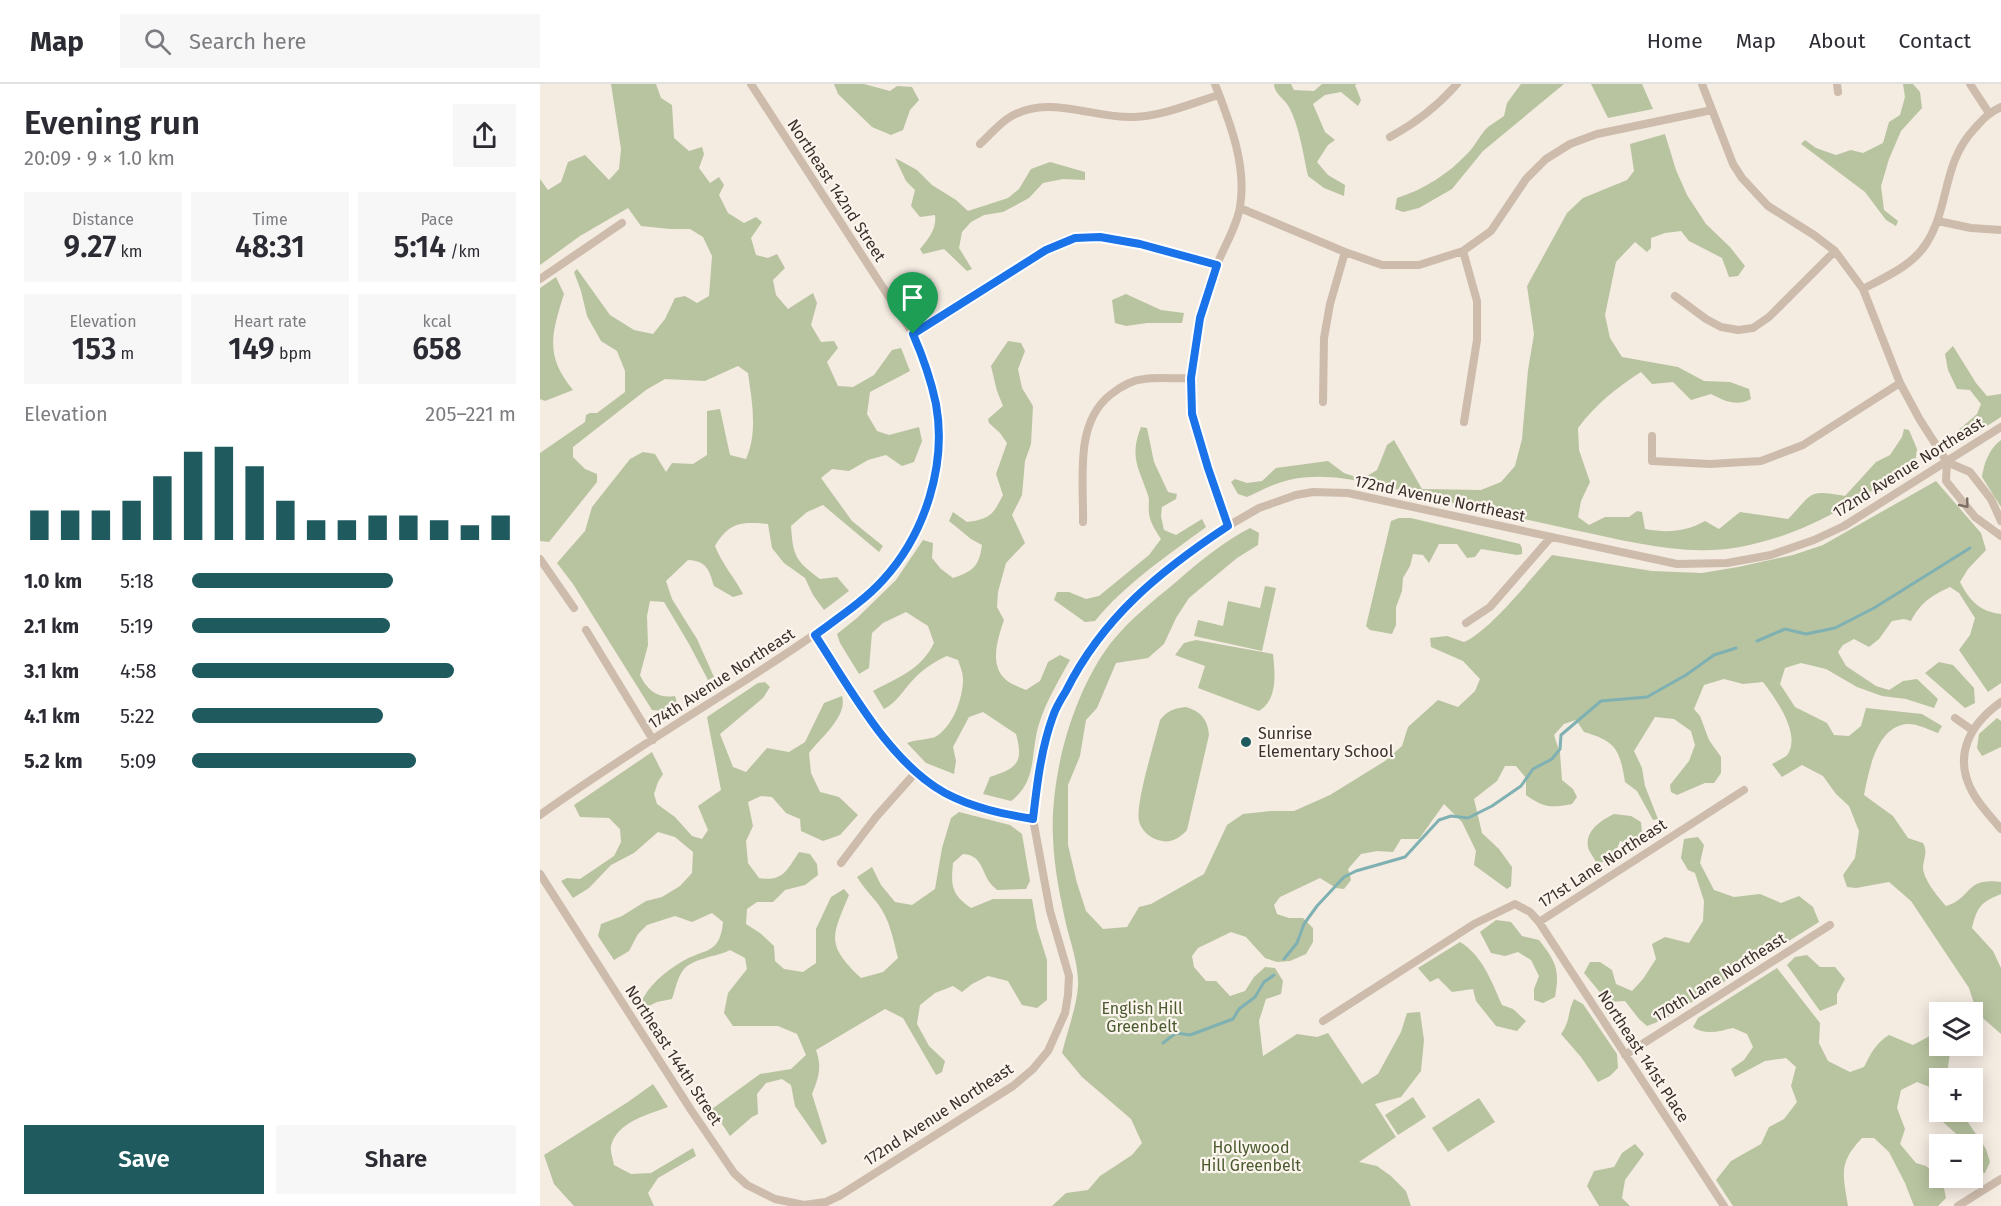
<!DOCTYPE html>
<html lang="en">
<head>
<meta charset="utf-8">
<style>
	:root { --surface:#fff; --page:#f7f7f7; --text:#2b2b33; --muted:#7c7c81; --line:#e1e1e2; --accent:#1f5a5e }
	body { margin:0; font-family:"Fira Sans",sans-serif; background:var(--page); color:var(--text); height:100vh; display:flex; flex-direction:column; font-size:22px; white-space:nowrap }
	* { box-sizing:border-box; margin:0 }
	p { font-size:20px; color:var(--muted) }
	.icon { flex:none; width:33px; height:33px; fill:none; stroke:currentColor; stroke-width:2; stroke-linecap:round; stroke-linejoin:round }
	.map { position:relative; flex:1; overflow:hidden }
	.details { display:flex; flex-direction:column; background:var(--surface); width:540px }
	.details>* { flex:none }
	.controls { position:absolute; left:1389px; top:918px; display:grid; gap:12px }
	.controls a { display:grid; place-items:center; width:54px; height:54px; border-radius:0px; background:var(--surface); box-shadow:0 3px 15px #0003; font-size:30px }
	.pin { position:absolute; display:grid; place-items:center; width:51px; height:51px; color:#fff; margin:-62px -26px; border-radius:50% 50% 50% 0; rotate:-45deg; box-shadow:0 0 6px #0007 }
	.pin .icon { rotate:45deg }
	.round { display:grid; place-items:center; flex:none; width:63px; height:63px; border-radius:0px; background:var(--page) }
	.overview { display:flex; align-items:center; justify-content:space-between; height:102px; padding:0 24px }
	h1 { font-size:33px; font-weight:600; line-height:45px }
	.stats { display:grid; grid-template-columns:repeat(3,1fr); gap:9px; height:102px; padding:6px 24px }
	.stats div { display:grid; align-content:center; border-radius:0px; background:var(--page); text-align:center }
	.stats b { font-size:30px; font-weight:600 }
	.stats small { font-size:16px; font-weight:400 }
	.stats p { font-size:16px }
	.chart { height:168px; padding:12px 24px }
	.chart p { display:flex; justify-content:space-between }
	.chart svg { width:100%; height:108px; margin-top:6px; stroke:var(--accent); stroke-width:6 }
	.action { display:flex; gap:12px; margin-top:auto; padding:12px 24px }
	.action a { flex:1; height:69px; border-radius:0px; background:var(--accent); color:#fff; font-size:24px; font-weight:600; line-height:69px; text-align:center }
	.action a+a { background:var(--page); color:var(--text) }
	ul { padding:0 24px; list-style:none; font-size:20px }
	li { display:grid; grid-template-columns:96px 72px 1fr; align-items:center; height:45px }
	li i { height:15px; border-radius:8px; background:var(--accent) }
	header { display:flex; align-items:center; gap:36px; box-sizing:border-box; height:84px; padding:0 30px; background:var(--surface); border-bottom:2px solid var(--line) }
	header strong { font-size:28px }
	nav { display:flex; gap:33px; margin-inline-start:auto; font-size:21px }
	.search { width:420px; height:54px; background:var(--page); display:flex; align-items:center; gap:15px; box-sizing:border-box; padding:0 21px; border-radius:0px; color:var(--muted); font-size:22px }
	main { display:flex; flex:1; min-height:0 }
	.map>svg:first-child { display:block }
	.green { fill:#b8c4a0 }
	.lines { fill:none; stroke-linecap:round; stroke-linejoin:round }
	.stream { stroke:#7fb0b2; stroke-width:3 }
	.street { stroke:#cdbbac; stroke-width:8 }
	.oneway { stroke:#7d6f65 }
	.route-casing { stroke:#fff; stroke-width:12 }
	.route { stroke:#1a73e8; stroke-width:8 }
	.poi-dot { fill:#1f5a5e; stroke:#fbf5ee; stroke-width:2 }
	.labels { text-anchor:middle; stroke-width:4.5; stroke-linejoin:round; paint-order:stroke }
	.street-label { font-size:16px; fill:#3b302b; stroke:#fbf5ee }
	.poi-label { font-size:16px; fill:#3b302b; stroke:#fbf5ee; text-anchor:start }
	.park-label { font-size:16px; fill:#4a5a2e; stroke:#fbf5ee }
</style>
</head>
<body>
<header>
<strong>Map</strong>
<div class="search"><svg class="icon" aria-label="search" viewBox="0 0 24 24"><circle cx="10" cy="10" r="6"/><path d="M15 15l6 6"/></svg>Search here</div>
<nav><a>Home</a><a>Map</a><a>About</a><a>Contact</a></nav>
</header>
<main>
<section class="details">
<div class="overview"><div><h1>Evening run</h1><p>20:09 · 9 × 1.0 km</p></div><a class="round"><svg class="icon" aria-label="share" viewBox="0 0 24 24"><path d="M12 15V3M7 8l5-5 5 5M5 13v7h14v-7"/></svg></a></div>
<div class="stats">
<div><p>Distance</p><b>9.27<small> km</small></b></div>
<div><p>Time</p><b>48:31</b></div>
<div><p>Pace</p><b>5:14<small> /km</small></b></div>
</div>
<div class="stats">
<div><p>Elevation</p><b>153<small> m</small></b></div>
<div><p>Heart rate</p><b>149<small> bpm</small></b></div>
<div><p>kcal</p><b>658</b></div>
</div>
<div class="chart"><p><span>Elevation</span>205–221 m</p>
<svg viewBox="0 0 160 44" preserveAspectRatio="none"><path d="M5 44V32M15 44V32M25 44V32M35 44V28M45 44V18M55 44V8M65 44V6M75 44V14M85 44V28M95 44V36M105 44V36M115 44V34M125 44V34M135 44V36M145 44V38M155 44V34"/></svg>
</div>
<ul>
<li><b>1.0 km</b>5:18<i style="width:62%"></i></li>
<li><b>2.1 km</b>5:19<i style="width:61%"></i></li>
<li><b>3.1 km</b>4:58<i style="width:81%"></i></li>
<li><b>4.1 km</b>5:22<i style="width:59%"></i></li>
<li><b>5.2 km</b>5:09<i style="width:69%"></i></li>
</ul>
<div class="action"><a>Save</a><a>Share</a></div>
</section>
<div class="map">
<svg width="1461" height="1122" viewBox="0 0 1461 1122">
	<rect width="100%" height="100%" fill="#f4ebe1"/>
	<!-- green -->
	<path class="green" d="M71,0H116L121,14L132,21L134,54L149,67L162,63L164,70L159,84L170,99L179,93L184,101L179,111L188,129L204,139L216,133L222,138L211,154L216,171L228,174L237,170L245,184L233,196L236,211L248,225L273,209L277,219L271,241L281,258L294,257L298,264L287,278L298,302L313,303L334,291L352,266L361,264L370,287L330,308L327,330L337,347L349,351L379,343L382,357L374,378L362,382L346,371L328,376L309,387L292,385L281,394L312,437L343,462L339,468L283,421L267,428L251,442C253,473 256,477 280,495L297,493L309,507L284,526L273,511L265,494L244,479L232,464L228,440C202,438 190,437 175,462C182,480 194,493 203,510L193,513L174,502C169,486 167,477 148,476L126,497L132,515L157,555L174,593L168,596L149,560L124,518L110,517L107,532L108,561L100,591C107,606 118,615 135,612L137,619L124,627L112,626L33,500L17,479L45,447L52,423L90,375L103,368L115,370L126,388L132,379L153,380L167,371V327L180,325L190,371L206,375C218,348 212,318 208,289L198,282L165,297L125,295L106,306L33,363V373L45,385L57,390V398L9,458L0,457V369L45,338L46,331L50,329H57L85,308V287L77,267L61,257L47,232L41,207L34,188L37,185L70,231L94,246L113,250L125,235L135,214L145,212L157,219L169,212L172,172L163,153L150,145H130L101,142L88,124L40,152L0,181V95L8,106L21,98L28,78L45,71L69,96L79,85L81,65Z
		M294,0H324L350,7L357,2L372,3L379,16L370,26L363,46L351,51L332,43L298,10Z
		M734,0H751L754,6L774,7L782,0H817L815,1L821,16L818,22L801,8L785,11L773,20L785,48L795,56L788,61L777,78L788,91L805,101L804,112L784,104L768,92C763,70 760,44 749,23C745,15 734,10 734,0Z
		M981,0H1024L943,67L912,105L879,124L863,128L855,125L857,114C885,105 908,90 928,69C936,61 940,50 948,43C953,39 959,36 964,32L967,19Z
		M1051,0H1102L1113,25L1068,34Z
		M1363,0H1373L1380,8L1382,24L1361,47L1349,75L1341,102L1344,126L1358,137L1356,142L1346,136L1325,108L1261,60L1265,56L1276,64L1296,71L1311,66L1323,69L1343,59L1349,38L1360,31L1365,13Z
		M1125,50L1136,86L1147,111L1166,140L1190,163L1205,182L1198,192L1189,193L1182,174L1149,157L1141,147L1125,149L1111,154V164L1107,168L1095,158L1076,178L1065,231L1070,254L1082,273L1138,283L1164,297L1190,298L1209,305L1211,315C1196,323 1185,317 1171,310L1151,316L1133,298L1112,300L1101,288C1076,304 1056,320 1038,344L1039,366L1050,398L1041,417L1038,433L1049,441L1065,433H1089L1097,427L1102,428L1105,445C1128,449 1145,448 1165,437L1179,445L1200,428L1248,435C1274,409 1266,405 1305,412L1336,378L1350,371L1362,353L1364,345L1369,346L1377,365L1375,379C1318,416 1269,450 1200,463C1144,473 1088,457 1034,446C984,435 933,424 883,412C842,402 791,386 749,396C735,399 720,407 707,413L698,410L691,398L695,395L707,399L722,397L736,384L788,377L804,389L822,395L837,386L847,361L854,356L882,405L941,406L961,398L975,382L982,355L988,286L994,250L987,202L1027,129L1043,114L1087,96L1094,87L1090,60Z
		M355,74L377,86L392,101L416,116L428,127L468,114L479,105L491,85L510,78L545,88V96L523,95L503,99L489,114L463,128L444,131L431,138L422,148L419,164L432,185L427,187L404,165L383,170L380,165C388,155 397,145 395,131L380,133L371,122L375,106L366,97Z
		M16,193L24,210C12,249 4,271 33,306L5,317L0,315V204Z
		M586,210L621,226L644,229L642,239H607L586,242L575,239L572,216Z
		M468,257L481,259L485,267L478,285L482,304L493,322L491,360L485,377L482,411L472,431L485,459L466,479L458,508L457,523L464,536C458,554 449,580 465,595C470,600 480,603 486,606L500,597L508,578L520,571L530,576C519,596 506,617 499,640C490,668 498,697 471,717L443,710L450,693C477,684 484,679 476,650L443,628L429,633L413,663L416,677L414,690L386,679L367,659C374,656 391,655 395,653C413,643 423,614 423,595C423,589 420,582 418,576L407,572C393,578 382,586 372,597C362,608 357,618 344,625L333,607C357,594 381,586 394,559L388,542L366,528L343,539L332,549L329,584L319,590L300,559L297,550L317,534L356,496L383,456L393,459L392,474L401,485L413,494C434,487 439,482 442,461L431,455L409,437L413,428L427,438C450,435 453,431 463,411L456,390L467,359L460,349L449,339L448,335L463,322L457,307L451,282Z
		M1413,262L1436,299L1447,312L1461,310V333L1430,353L1419,356L1414,350L1437,330L1441,320L1430,306L1417,305L1408,286L1405,270Z
		M601,343L607,344L614,378L628,408L637,410L636,415L622,423L621,432L624,446L636,451L662,435L666,443C627,472 585,500 555,537L545,538L514,516L517,508H529L546,515L559,512L609,471L621,455C616,447 610,439 609,429C608,423 610,417 608,411C599,384 589,374 601,343Z
		M1461,356V423L1442,393C1444,379 1449,365 1461,356Z
		M1396,397L1441,449L1446,466L1428,485L1420,498C1429,516 1440,528 1461,530V599L1448,608L1419,566L1430,551L1435,534L1419,509L1410,503C1391,512 1381,518 1371,537L1364,535L1352,537L1339,555L1329,563L1314,555L1303,561L1298,568L1306,582L1336,602L1349,606L1363,597L1377,595L1398,615L1394,624L1366,615L1342,612L1317,603L1286,585L1261,579L1245,584L1240,600L1255,623L1287,639L1294,651L1309,652L1321,642L1326,624L1382,630L1402,642L1398,649C1390,646 1376,639 1367,640C1336,643 1329,687 1324,711L1353,732L1368,754L1383,759C1388,768 1384,773 1383,783C1383,795 1398,813 1406,822C1433,814 1424,793 1461,798V810C1441,818 1437,823 1432,844L1453,867L1461,884V950L1437,929L1429,904L1371,817L1349,798L1316,804L1307,803L1303,791L1315,774L1319,747L1309,722L1296,710L1283,692L1262,681L1242,693L1232,680C1237,677 1245,674 1248,670C1261,649 1235,614 1223,598L1203,600L1184,595L1164,601L1154,625L1160,632L1169,656L1181,673V689L1174,699H1165L1137,711L1131,708L1130,701L1149,677L1155,661L1151,647L1134,635L1115,633L1094,667L1102,684L1105,702L1118,735L1113,736L1097,707L1085,698C1080,666 1076,657 1044,648L1036,636L1024,640L1014,651L1020,669L1022,696L1033,705L1037,713L1032,720C1011,724 1004,724 986,711V694L976,682H965L957,697L934,715L942,749L959,765L972,783L971,802L967,805L934,781L936,767L922,738L904,720L879,755H861L853,768L837,767L821,770L808,785L811,796L804,805L796,804L780,794L740,813L734,821L737,830L749,834H763L773,844V858L766,870L750,877L737,878L725,874L706,853L691,848L658,864L652,872L654,883L666,897H676L690,912L705,907L714,893L725,883L735,884L743,897L741,910L726,915L719,937L723,972L757,950L777,953L788,949L822,1000L838,990L861,948L867,929L880,928L884,956L881,987L861,1013L835,1020L856,1053L819,1078L837,1082L851,1092L866,1107L871,1122H512L526,1109L548,1106L560,1092L592,1071L602,1059L591,1035L542,993L522,969C527,948 536,925 538,903C539,882 531,860 526,840C520,812 514,783 513,754C510,692 532,611 570,560C589,536 613,517 636,498C659,478 683,458 710,444L719,449L718,461L697,474L649,514L636,534L624,560L608,574L576,579L557,624L546,636L540,672L528,701V761L537,799L546,827L563,845L587,843L599,823L611,820L664,790L687,741L703,730L731,727H754L790,711L845,677L862,662L868,643L898,616L918,623L935,607L940,595L923,577L891,563L890,554L907,552L924,558C950,547 991,494 1012,471L1112,487L1162,489L1198,483L1253,471L1283,461Z
		M859,434H871L980,460L982,464V470L977,471L941,465L935,473L927,474L917,460H899L889,479L883,471L873,470L870,482L863,494L862,507L856,523V541L852,550L830,546L826,542L851,437Z
		M725,502L736,504L722,567L654,552L658,536L683,542L688,517L720,524Z
		M656,556L733,570C735,590 738,615 719,627L658,604L665,582L635,571L644,559Z
		M1399,578L1413,581L1434,604L1435,619L1425,624L1385,589Z
		M225,598L230,603L223,614L180,650L193,683L206,688L227,664L249,668L265,658L284,619L302,612C308,632 281,653 269,669L271,689L280,708L299,713L318,731L300,751L283,757L261,747L260,735L246,729L232,713L221,712L208,718L213,742L206,757L208,779L219,794C243,798 247,786 259,768L270,770L277,780L278,791L265,801L245,806L233,818H217L207,825L206,840L220,849L234,862L235,877L244,885L263,888L276,879V845L291,813L304,805L309,811C292,852 285,860 321,894L343,888L358,874C353,855 350,836 338,820C331,811 323,803 317,793L332,783L341,801L355,818L372,821L395,805L402,764L411,734L419,728L470,741L482,750L490,797L486,805L457,806C454,803 449,799 447,794C441,782 439,771 423,770L413,779C411,802 411,810 431,824L453,815H492L497,844L507,876V916L497,924L482,921L468,897L448,892L432,900L422,908L413,902L395,909L380,921L377,940L389,962L405,977L402,988L396,991L363,934L345,925L276,966C282,983 279,993 272,1010L287,1058L282,1061L255,1022L251,1001L242,995L226,999L217,1010L218,1030L212,1033L190,1052L172,1025L220,990L251,985L266,971L257,950L238,942H193L184,929L188,909L207,885L205,874L190,866C177,873 150,874 142,888C137,895 135,907 132,915L117,918L103,925L100,920C109,901 124,888 143,877C165,864 180,871 183,838L172,829L152,838L135,832L107,841L98,850L89,867L74,876L58,852L61,840L82,832L106,817L122,813L140,802L152,789L153,768L135,753L118,748L94,769L71,781L49,804L33,814L21,797L27,794L40,795L74,772L81,758L80,745L69,734L40,733L34,721L112,668L123,690L118,698L114,710L117,720L135,733L152,752L162,755L168,746L158,722L181,706L167,633L218,599Z
		M646,623C660,627 668,635 669,651L647,746C639,755 630,760 618,756C610,754 601,746 599,737C595,720 615,657 620,636C627,627 634,624 646,623Z
		M1457,634L1461,637V663L1442,672L1437,664L1439,650Z
		M1074,730L1091,732L1101,738L1102,749L1092,760L1080,757L1073,774L1057,780C1055,775 1049,768 1048,763C1045,746 1062,736 1074,730Z
		M1158,753L1164,761L1160,779L1174,806L1194,813L1220,810L1241,819L1259,812L1273,823L1279,838L1125,935L1107,942L1099,935L1085,917L1068,918L1044,889L1050,878H1060L1072,886L1076,900L1092,907L1103,895L1116,875L1112,860L1125,853L1149,859L1163,837L1164,817L1155,789L1148,786L1141,774L1144,755Z
		M956,836L971,838L982,852L999,856C1016,878 1020,885 1015,913L1003,919L994,916V905L999,892L991,876L978,868L965,872L951,869L940,848Z
		M920,858C942,871 952,898 962,921L973,925L986,937L977,947L956,942L936,917L933,905L912,908L898,894L890,898L878,884Z
		M1267,871L1280,883H1295L1305,895L1297,910V920L1280,927L1247,881L1255,873Z
		M1237,884L1280,939L1279,959L1288,977L1310,988L1324,983C1331,969 1336,959 1349,951L1373,961L1399,947L1400,962H1411L1407,990L1408,994H1400L1399,1019L1390,1003L1377,998L1361,1006L1357,1024L1365,1045L1360,1060L1376,1079L1386,1082L1402,1095L1406,1114L1398,1122H1374L1365,1099L1349,1068L1334,1054H1322C1298,1079 1303,1090 1308,1122H1193L1176,1096L1191,1077L1221,1060L1229,1043L1244,1035L1257,1018L1251,1002L1256,983L1246,974L1225,977L1195,993L1191,985L1204,976L1213,963L1207,950L1193,944C1180,947 1166,952 1153,943L1158,934Z
		M1034,915L1043,920L1077,970L1078,984L1070,992L1058,998L1041,973L1021,950C1031,936 1027,929 1034,915Z
		M113,1000L128,1023C107,1031 77,1038 71,1062C70,1068 73,1075 74,1081L91,1090L111,1089L153,1064L156,1072L118,1094L108,1109L114,1122H34L14,1100L4,1071L88,1018Z
		M873,1013L886,1033L858,1051L845,1031Z
		M939,1014L955,1038L908,1068L892,1044Z
		M1403,1028H1421L1446,1065L1450,1078L1445,1089L1436,1087L1433,1077L1432,1060H1425L1423,1056L1403,1038Z
		M1095,1060L1104,1070L1085,1096L1082,1114L1090,1122H1059L1047,1102L1054,1087L1074,1083L1082,1069Z"/>
	<g class="lines">
		<!-- stream -->
		<path class="stream" d="M1217,557L1245,545L1266,550L1295,544L1334,524L1430,464
			M744,875L757,859L764,840L777,822L804,793L816,787L865,773L899,736L911,732L928,734L952,722L981,702L993,685L1012,675L1020,665L1021,651L1061,617L1107,613L1146,591L1174,571L1196,564
			M623,959L636,949L650,951L693,935L699,925L715,913L724,898L734,891"/>
		<!-- street -->
		<path class="street" d="M675,0C690,39 707,81 700,123C697,142 685,161 678,178C663,214 653,255 651,293C648,342 672,397 688,442
			M1162,0L1193,80L1202,94L1228,122L1274,151L1295,167L1323,205L1360,299L1380,336L1407,378L1406,397L1435,433L1461,452
			M1297,0L1298,8
			M1430,0L1449,29
			M850,53C876,39 897,23 917,0
			M440,60C449,52 457,42 467,35C506,8 553,35 594,33C623,32 652,19 679,11
			M700,124L805,168L842,181H879L923,167L951,147L986,95L1006,75L1030,60L1057,50L1172,26
			M1398,137L1431,144L1461,146
			M923,167L937,217V256L924,338
			M0,195L82,139
			M1323,205C1345,193 1372,182 1386,160C1411,121 1401,79 1436,43C1444,34 1450,28 1461,23
			M1135,212L1166,235L1181,243L1198,246L1213,244L1229,233L1295,167
			M373,250L506,166L535,154L560,153L600,160L677,181
			M783,318L784,254L790,220L805,168
			M1112,352V377L1170,380L1221,377L1263,361L1360,299
			M1407,378L1430,388L1451,415L1461,437
			M543,438C544,396 534,340 570,311C580,303 591,296 604,295C619,293 635,295 651,294
			M0,475L34,524
			M926,539L950,523L1011,453
			M46,546L113,656
			M275,551C310,604 349,678 405,709C433,724 463,730 493,735
			M1461,618C1430,640 1412,672 1433,709C1440,722 1452,734 1461,745
			M1415,634L1432,646
			M0,731C64,685 132,643 198,601C234,578 270,555 304,529C317,519 331,509 342,497C385,453 407,380 396,320C391,296 383,273 373,250L211,0
			M301,779L336,733L376,688
			M0,790L151,1026L194,1089L207,1101L235,1115L264,1121L278,1119
			M999,838L1204,706
			M783,937L934,840L975,820L990,828L999,838L1184,1122
			M1085,971L1290,841
			M276,1122L278,1119L286,1118L299,1112L473,1002L493,985L508,967L525,929L528,911L529,892L510,827L493,735L501,673L514,630L534,589L560,551L580,527L621,491L688,442L719,424L756,411L773,408L808,409L1137,480L1187,479L1231,471L1274,456L1304,442L1461,343
			M1418,1122L1461,1095"/>
	</g>
	<!-- one-way arrows -->
	<defs><path id="oneway-chevron" d="M-2-3.5L2.5 0L-2 3.5" fill="none" stroke-width="1.6" stroke-linecap="round" stroke-linejoin="round" transform="scale(1.5)"/></defs>
	<use class="oneway" href="#oneway-chevron" transform="translate(1425 420) rotate(51)"/>
	<g class="lines">
		<!-- route casing -->
		<g class="route-casing">
			<path id="route" d="M560,153L600,160L677,181L660,234L651,294L652,330L668,384L688,442C620,487 563,533 526,607C521,615 516,623 513,632C501,665 497,700 493,735C463,730 433,724 405,709C349,678 310,604 275,551C298,534 324,517 343,496C385,450 407,381 396,320C391,296 383,273 373,250L506,166L535,154Z"/>
		</g>
		<!-- route -->
		<use href="#route" class="route"/>
	</g>
	<!-- markers -->
	<circle class="poi-dot" cx="706" cy="658" r="6"/>
	<g class="labels">
		<!-- street labels -->
		<g class="street-label">
			<text transform="translate(297 106) rotate(57)" y="6">Northeast 142nd Street</text>
			<text transform="translate(1368 383) rotate(-32)" y="6">172nd Avenue Northeast</text>
			<text transform="translate(900 414) rotate(12)" y="6">172nd Avenue Northeast</text>
			<text transform="translate(181 594) rotate(-33)" y="6">174th Avenue Northeast</text>
			<text transform="translate(1062 779) rotate(-33)" y="6">171st Lane Northeast</text>
			<text transform="translate(1179 893) rotate(-32)" y="6">170th Lane Northeast</text>
			<text transform="translate(134 971) rotate(57)" y="6">Northeast 144th Street</text>
			<text transform="translate(1104 972) rotate(57)" y="6">Northeast 141st Place</text>
			<text transform="translate(398 1030) rotate(-33)" y="6">172nd Avenue Northeast</text>
		</g>
		<!-- poi labels -->
		<g class="poi-label">
			<text x="718" y="655">Sunrise<tspan x="718" dy="18">Elementary School</tspan></text>
		</g>
		<!-- park labels -->
		<g class="park-label">
			<text x="602" y="930">English Hill<tspan x="602" dy="18">Greenbelt</tspan></text>
			<text x="711" y="1069">Hollywood<tspan x="711" dy="18">Hill Greenbelt</tspan></text>
		</g>
	</g>
</svg>
<div class="controls">
<a><svg class="icon" aria-label="layers" viewBox="0 0 24 24"><path d="M12 4l9 5-9 5-9-5zM3 14l9 5 9-5"/></svg></a>
<a>+</a>
<a>−</a>
</div>
<div class="pin" style="left:373px;top:250px;background:#1e9e55"><svg class="icon" aria-label="arrive" viewBox="0 0 24 24"><path d="M6 21V4h12l-3 4 3 4H6"/></svg></div>
</div>
</main>
</body>
</html>
